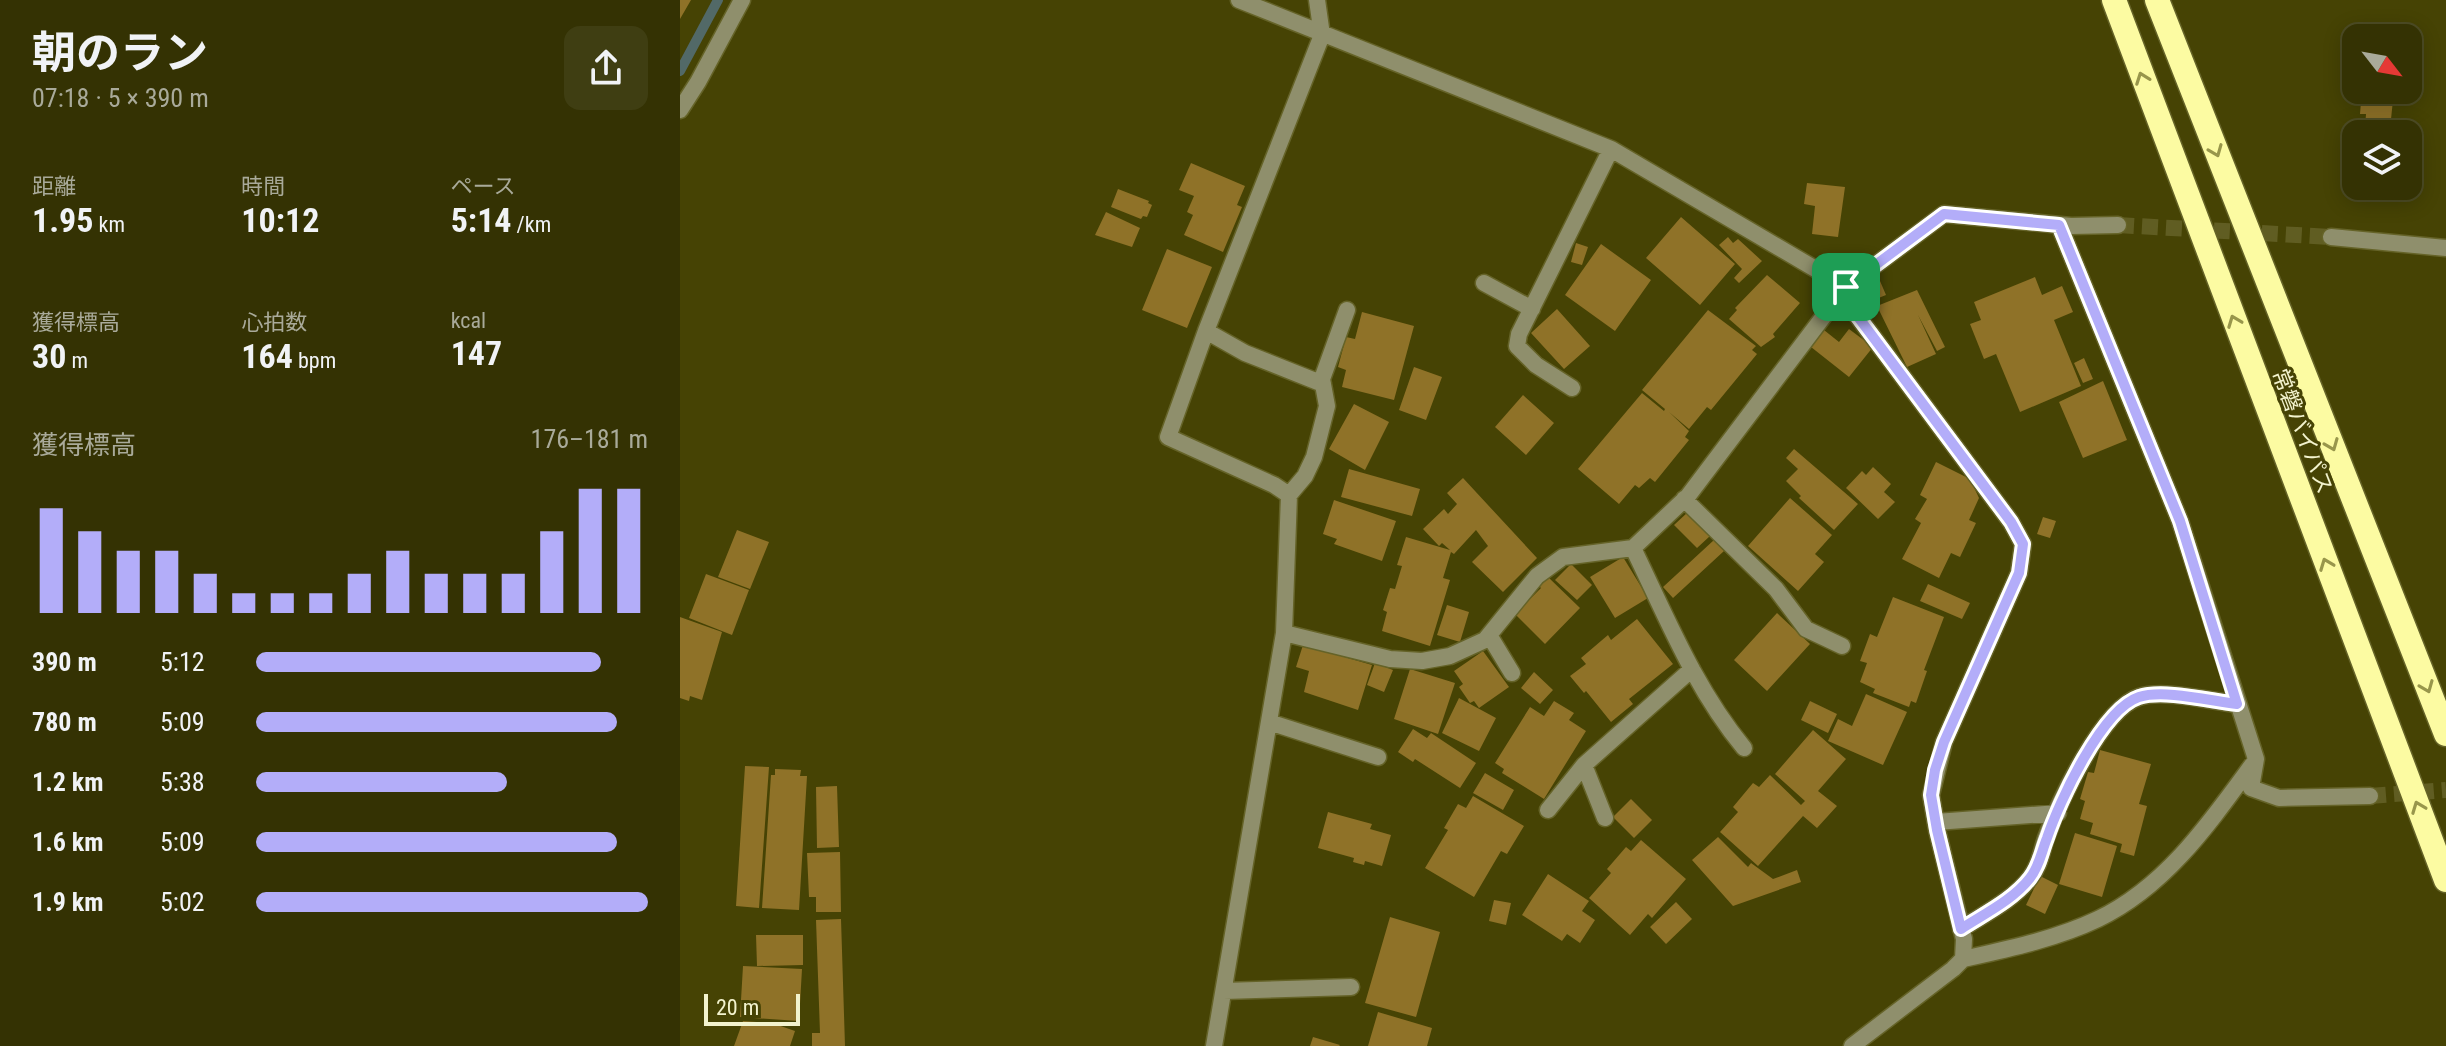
<!DOCTYPE html>
<html lang="ja">
<head>
<meta charset="utf-8">
<style>
	:root { --surface:#343203; --page:#3f3e12; --text:#f1f3f6; --muted:#a9aa9a; --line:#4e4d25; --accent:#b3adf9 }
	body { margin:0; font-family:"Roboto Condensed","Noto Sans JP",sans-serif; background:var(--page); color:var(--text); height:100vh; display:flex; flex-direction:column; font-size:30px; white-space:nowrap }
	* { box-sizing:border-box; margin:0 }
	p { font-size:26px; color:var(--muted) }
	.icon { flex:none; width:44px; height:44px; fill:none; stroke:currentColor; stroke-width:2; stroke-linecap:round; stroke-linejoin:round }
	.map { position:relative; flex:1; overflow:hidden }
	.side { display:flex; flex-direction:column; background:var(--surface); width:680px }
	.side>* { flex:none }
	.needle { width:52px; rotate:121deg }
	.tools { position:absolute; left:1662px; top:24px; display:grid; gap:16px }
	.tools a { display:grid; place-items:center; width:80px; height:80px; border-radius:16px; background:var(--surface); box-shadow:0 4px 20px #0003,0 0 0 2px var(--line); font-size:40px }
	.scale { position:absolute; left:24px; bottom:20px; width:96px; box-sizing:border-box; padding-left:8px; border:4px solid #f3f3ce; border-top:0; font-size:22px; line-height:28px; white-space:nowrap; color:#f3f3ce; -webkit-text-stroke:6px #464304; paint-order:stroke }
	.pin { position:absolute; display:grid; place-items:center; width:68px; height:68px; color:#fff; margin:-34px; border-radius:16px; box-shadow:0 4px 12px #0006 }
	.round { display:grid; place-items:center; flex:none; width:84px; height:84px; border-radius:16px; background:var(--page) }
	.headline { display:flex; align-items:center; justify-content:space-between; height:136px; padding:0 32px }
	h1 { font-size:44px; font-weight:700; line-height:60px }
	.stats { display:grid; grid-template-columns:repeat(3,1fr); gap:12px; height:136px; padding:8px 32px }
	.stats div { display:grid; align-content:center }
	.stats b { font-size:34px; font-weight:700 }
	.stats small { font-size:22px; font-weight:400 }
	.stats p { font-size:22px }
	.chart { height:224px; padding:16px 32px }
	.chart p { display:flex; justify-content:space-between }
	.chart svg { width:100%; height:144px; margin-top:8px; stroke:var(--accent); stroke-width:6 }
	ul { padding:0 32px; list-style:none; font-size:26px }
	li { display:grid; grid-template-columns:128px 96px 1fr; align-items:center; height:60px }
	li i { height:20px; border-radius:10px; background:var(--accent) }
	main { display:flex; flex:1; min-height:0 }
	.map>svg:first-child { display:block }
	.lines { fill:none; stroke-linecap:round; stroke-linejoin:round }
	.stream { stroke:#526967; stroke-width:10 }
	.building { fill:#8f7228 }
	.street-tunnel { stroke:#605d22; stroke-width:16; stroke-dasharray:16 8; stroke-linecap:butt }
	.street-casing { stroke:#656328; stroke-width:19 }
	.highway-casing { stroke:#656328; stroke-width:27 }
	.street { stroke:#8f8f6c; stroke-width:16 }
	.highway { stroke:#fcfba2; stroke-width:24 }
	.oneway { stroke:#98964b }
	.route-casing { stroke:#fff; stroke-width:16 }
	.route { stroke:#b3adf9; stroke-width:10 }
	.labels { text-anchor:middle; stroke-width:6; stroke-linejoin:round; paint-order:stroke }
	.street-label { font-size:22px; fill:#f3f3ce; stroke:#464304 }
</style>
</head>
<body>
<main>
<section class="side">
<div class="headline"><div><h1>朝のラン</h1><p>07:18 · 5 × 390 m</p></div><a class="round"><svg class="icon" aria-label="share" viewBox="0 0 24 24"><path d="M12 15V3M7 8l5-5 5 5M5 13v7h14v-7"/></svg></a></div>
<div class="stats">
<div><p>距離</p><b>1.95<small> km</small></b></div>
<div><p>時間</p><b>10:12</b></div>
<div><p>ペース</p><b>5:14<small> /km</small></b></div>
</div>
<div class="stats">
<div><p>獲得標高</p><b>30<small> m</small></b></div>
<div><p>心拍数</p><b>164<small> bpm</small></b></div>
<div><p>kcal</p><b>147</b></div>
</div>
<div class="chart"><p><span>獲得標高</span>176–181 m</p>
<svg viewBox="0 0 160 44" preserveAspectRatio="none"><path d="M5 44V12M15 44V19M25 44V25M35 44V25M45 44V32M55 44V38M65 44V38M75 44V38M85 44V32M95 44V25M105 44V32M115 44V32M125 44V32M135 44V19M145 44V6M155 44V6"/></svg>
</div>
<ul>
<li><b>390 m</b>5:12<i style="width:88%"></i></li>
<li><b>780 m</b>5:09<i style="width:92%"></i></li>
<li><b>1.2 km</b>5:38<i style="width:64%"></i></li>
<li><b>1.6 km</b>5:09<i style="width:92%"></i></li>
<li><b>1.9 km</b>5:02<i style="width:100%"></i></li>
</ul>
</section>
<div class="map">
<svg width="1766" height="1046" viewBox="0 0 1766 1046">
	<rect width="100%" height="100%" fill="#464304"/>
	<g class="lines">
		<!-- stream -->
		<path class="stream" d="M0,71L38,0"/>
	</g>
	<!-- building -->
	<path class="building" d="M0,0H11L0,19Z
		M1682,90H1714L1710,129L1685,128L1686,114H1680Z
		M511,163L565,186L557,205L562,207L543,252L504,235L513,215L507,212L514,196L499,190Z
		M1127,183L1165,187L1158,237L1132,234L1135,206L1124,204Z
		M438,189L469,201L468,203L472,205L467,217L463,216L461,219L431,207Z
		M426,212L460,228L452,247L415,235Z
		M1001,217L1055,264L1020,305L966,258Z
		M1048,237L1053,243L1058,239L1082,261L1059,283L1054,278L1062,269L1039,245Z
		M896,243L908,247L902,265L891,262Z
		M921,244L971,280L935,331L885,295Z
		M487,249L532,267L507,328L462,310Z
		M1087,275L1120,303L1093,334L1095,337L1081,347L1049,319L1057,310L1055,308Z
		M1355,277L1362,295L1382,286L1393,312L1374,320L1401,386L1340,412L1316,354L1304,359L1290,324L1301,320L1294,302Z
		M1200,281L1206,295L1191,301L1185,288Z
		M1237,290L1265,347L1257,351L1238,315L1256,354L1227,367L1197,306Z
		M877,309L910,346L884,369L851,333Z
		M1028,310L1076,346L1072,350L1077,354L1031,410L1027,407L1009,429L989,412L1009,431L1005,437L1009,440L975,482L970,478L959,488L955,485L939,504L898,469L962,393L984,411L985,409L962,390Z
		M682,312L734,326L714,400L662,387L666,370L658,367L666,337L675,339Z
		M1169,329L1193,347L1169,377L1131,347L1144,330L1159,342Z
		M1404,358L1413,379L1403,383L1394,363Z
		M734,367L762,377L746,420L719,410Z
		M1423,381L1447,440L1403,458L1379,402Z
		M843,395L874,423L846,455L815,427Z
		M674,404L709,422L685,470L649,449Z
		M1114,449L1178,504L1154,530L1119,498L1121,496L1106,481L1118,469L1106,458Z
		M1256,462L1290,479L1299,498L1289,520L1296,523L1280,557L1271,553L1259,578L1222,559L1241,523L1235,519L1247,499L1240,495Z
		M1193,467L1211,484L1204,492L1215,502L1198,519L1166,488L1182,471L1186,475Z
		M669,469L740,489L732,516L661,497Z
		M783,478L857,558L823,592L792,562L808,546L796,530L774,554L771,552L763,578L770,580L750,646L702,631L707,612L703,610L710,588L715,589L722,566L717,565L726,537L770,550L762,543L759,546L743,529L764,509L768,514L777,504L767,493Z
		M1110,498L1152,535L1135,554L1144,562L1118,591L1068,546Z
		M654,500L716,521L702,561L654,544L657,539L643,534Z
		M1008,512L1030,536L1017,548L994,525Z
		M1363,517L1376,521L1370,538L1357,534Z
		M57,530L89,542L70,589L38,577Z
		M1034,540L1044,551L993,598L983,587Z
		M943,557L968,598L935,618L910,577Z
		M891,564L912,585L897,600L875,580Z
		M26,574L69,590L52,635L9,618Z
		M867,576L900,608L865,644L835,614L861,588L858,585Z
		M1248,584L1290,603L1282,619L1240,601Z
		M1213,597L1264,617L1244,670L1247,671L1236,703L1231,701L1229,707L1193,693L1195,689L1180,682L1187,663L1180,661L1190,634L1197,637Z
		M767,605L789,612L780,642L757,635Z
		M1097,613L1130,644L1087,691L1054,660Z
		M0,617L42,632L22,700L10,696L9,701L0,698Z
		M957,619L993,664L949,699L953,704L931,722L906,691L904,693L890,676L906,664L901,658L928,635L931,640Z
		M623,645L692,665L678,710L624,692L629,671L616,667Z
		M803,651L829,687L799,708L794,701L790,703L779,687L783,684L774,671Z
		M695,663L713,670L704,692L687,685Z
		M730,669L775,683L758,734L714,719Z
		M854,672L873,690L860,704L841,688Z
		M1186,694L1227,712L1203,765L1148,741L1158,719L1172,726Z
		M779,698L816,718L799,751L762,733Z
		M874,701L894,713L889,720L906,731L864,799L822,773L824,769L815,763L850,707L864,716Z
		M1130,701L1157,714L1148,733L1121,720Z
		M733,729L747,738L751,733L796,763L780,788L735,759L733,762L718,752Z
		M1133,730L1166,759L1138,791L1157,806L1137,828L1123,816L1078,866L1040,832L1058,812L1053,807L1073,783L1079,787L1090,775L1121,805L1125,801L1095,774Z
		M1420,750L1471,764L1459,804L1467,806L1454,856L1440,852L1442,844L1410,834L1413,823L1400,819L1405,801L1400,799L1408,772L1414,773Z
		M65,766L89,767L79,908L56,906Z
		M95,769L121,770L120,776H127L119,910L82,908L91,775H95Z
		M805,773L834,790L823,810L793,793Z
		M157,786L159,847L137,848L136,787Z
		M793,796L844,826L827,854L821,851L794,897L745,868L768,830L764,828L778,804L786,808Z
		M951,799L972,820L954,838L933,817Z
		M648,812L692,824L690,829L711,835L702,866L685,861L684,865L673,862L674,858L638,848Z
		M1395,833L1437,846L1422,897L1379,884Z
		M1038,837L1068,867L1071,863L1093,879L1117,870L1121,882L1053,906L1012,860Z
		M961,840L1006,879L972,918L968,914L950,935L909,898L931,873L927,869L946,847L951,851Z
		M160,852L161,912H136V897H129L127,853Z
		M868,874L909,901L902,911L915,920L900,943L887,934L882,941L842,915Z
		M1360,876L1378,885L1365,914L1346,905Z
		M814,900L831,903L826,925L809,921Z
		M996,902L1012,919L986,944L970,927Z
		M710,917L760,932L736,1017L685,1003Z
		M161,919L165,1046H132V1033H140L136,920Z
		M76,935H123V965L77,966Z
		M63,966L122,969L119,1021L60,1017Z
		M698,1012L752,1028L747,1046H688Z
		M63,1021L92,1023L115,1031L110,1046H54Z
		M633,1037L660,1045L659,1046H630Z"/>
	<g class="lines">
		<!-- street-tunnel -->
		<path class="street-tunnel" d="M1438,225L1651,237
			M1690,796L1766,790"/>
		<!-- street casing -->
		<g class="street-casing">
			<path id="street" d="M559,0L931,149L1166,287L1264,214L1391,226L1438,225
				M0,110L18,82L62,0
				M1379,225L1500,521L1576,759L1571,788L1599,798L1690,796
				M1651,237L1766,248
				M804,283L852,309
				M1161,294L1331,522L1343,544L1339,573L1264,742L1251,795L1257,830L1284,939L1283,959
				M526,331L565,353L643,384
				M892,388L856,365L837,346L839,334L931,149
				M609,495L594,485L488,437L526,331L642,35L637,0
				M1004,499L1096,589L1126,629L1162,646
				M953,548C986,616 1015,689 1064,748
				M604,633L710,659L742,661L770,656L805,640L857,576L883,557L953,548L1008,496L1165,288
				M809,635L832,673
				M589,722L698,757
				M904,765L925,818
				M868,810L904,765L1012,669
				M1256,822L1378,813
				M1281,929C1304,914 1333,900 1350,878C1360,865 1361,853 1366,838C1379,802 1422,709 1459,697C1484,689 1530,701 1557,704
				M544,991L671,987
				M534,1046L604,633L609,495L625,476L634,457L647,406L642,379L667,310
				M1172,1046L1273,969L1283,959C1328,949 1376,939 1418,919C1485,887 1529,824 1572,765"/>
		</g>
		<!-- highway casing -->
		<g class="highway-casing">
			<path id="highway" d="M1434,0L1766,880
				M1477,0L1766,734"/>
		</g>
		<!-- street -->
		<use href="#street" class="street"/>
		<!-- highway -->
		<use href="#highway" class="highway"/>
	</g>
	<!-- one-way arrows -->
	<defs><path id="oneway-chevron" d="M-2-3.5L2.5 0L-2 3.5" fill="none" stroke-width="1.6" stroke-linecap="round" stroke-linejoin="round" transform="scale(2)"/></defs>
	<g class="oneway">
		<use href="#oneway-chevron" transform="translate(1462 78) rotate(-110)"/>
		<use href="#oneway-chevron" transform="translate(1536 151) rotate(68)"/>
		<use href="#oneway-chevron" transform="translate(1554 321) rotate(-111)"/>
		<use href="#oneway-chevron" transform="translate(1652 445) rotate(68)"/>
		<use href="#oneway-chevron" transform="translate(1646 564) rotate(-111)"/>
		<use href="#oneway-chevron" transform="translate(1747 687) rotate(68)"/>
		<use href="#oneway-chevron" transform="translate(1738 807) rotate(-111)"/>
	</g>
	<g class="lines">
		<!-- route casing -->
		<g class="route-casing">
			<path id="route" d="M1264,214L1379,225L1500,521L1557,704C1531,701 1484,689 1459,697C1422,709 1379,802 1367,838C1361,853 1360,865 1350,878C1333,900 1304,914 1281,929L1257,830L1251,795L1255,770L1264,742L1339,573L1343,544L1331,522L1161,294L1166,287Z"/>
		</g>
		<!-- route -->
		<use href="#route" class="route"/>
	</g>
	<g class="labels">
		<!-- street labels -->
		<g class="street-label">
			<text transform="translate(1623 431) rotate(69)" y="8">常磐バイパス</text>
		</g>
	</g>
</svg>
<div class="tools">
<a><svg class="needle" viewBox="-14 -14 28 28"><path d="M0-13l5 13h-10z" fill="#e53935"/><path d="M0 13l5-13h-10z" fill="#a9aa9a"/></svg></a>
<a><svg class="icon" aria-label="layers" viewBox="0 0 24 24"><path d="M12 4l9 5-9 5-9-5zM3 14l9 5 9-5"/></svg></a>
</div>
<div class="scale">20 m</div>
<div class="pin" style="left:1166px;top:287px;background:#1e9e55"><svg class="icon" aria-label="arrive" viewBox="0 0 24 24"><path d="M6 21V4h12l-3 4 3 4H6"/></svg></div>
</div>
</main>
</body>
</html>
